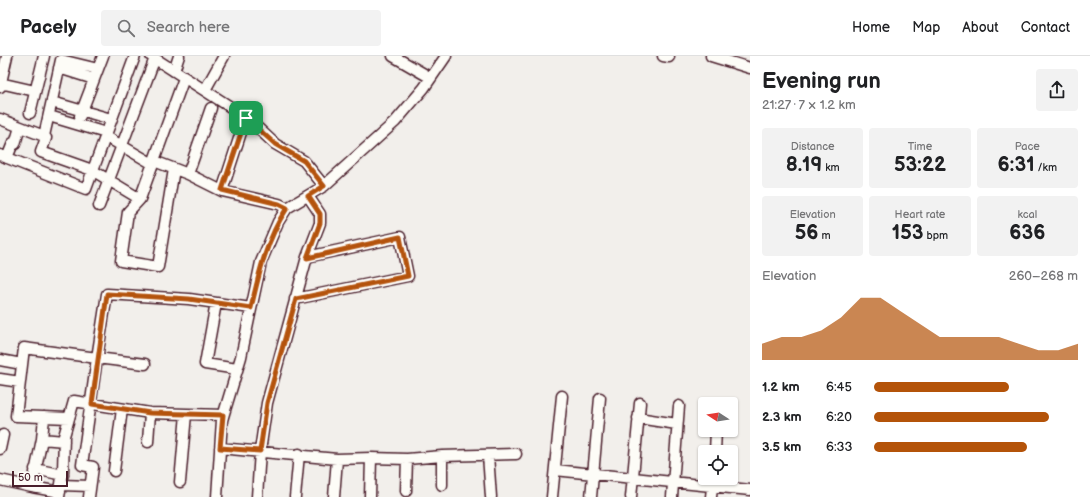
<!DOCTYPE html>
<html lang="en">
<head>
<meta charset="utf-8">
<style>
	:root { --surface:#fff; --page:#f2f2f2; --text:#202124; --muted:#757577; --line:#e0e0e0; --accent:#b45309 }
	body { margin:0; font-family:"Balsamiq Sans",sans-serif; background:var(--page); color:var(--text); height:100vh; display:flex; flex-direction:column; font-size:15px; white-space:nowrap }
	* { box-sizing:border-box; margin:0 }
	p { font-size:13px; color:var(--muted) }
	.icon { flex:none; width:22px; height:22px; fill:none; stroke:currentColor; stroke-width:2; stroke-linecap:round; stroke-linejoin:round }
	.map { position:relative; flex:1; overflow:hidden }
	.sheet { display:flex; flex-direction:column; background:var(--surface); width:340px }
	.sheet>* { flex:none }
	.needle { width:26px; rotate:282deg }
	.buttons { position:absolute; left:698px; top:341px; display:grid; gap:8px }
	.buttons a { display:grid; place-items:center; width:40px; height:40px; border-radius:4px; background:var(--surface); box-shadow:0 1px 3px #0004; font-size:20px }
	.scale { position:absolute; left:12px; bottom:10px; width:56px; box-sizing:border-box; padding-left:4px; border:2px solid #4a1f2b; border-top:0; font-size:11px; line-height:14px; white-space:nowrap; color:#4a1f2b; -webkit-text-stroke:3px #fdfcf7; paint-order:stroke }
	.pin { position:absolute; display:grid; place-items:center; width:34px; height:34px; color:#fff; margin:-17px; border-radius:8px; box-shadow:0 2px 6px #0006 }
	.round { display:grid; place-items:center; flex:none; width:42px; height:42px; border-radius:4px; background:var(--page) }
	.overview { display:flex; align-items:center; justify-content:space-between; height:68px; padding:0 12px }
	h1 { font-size:22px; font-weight:800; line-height:30px }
	.stats { display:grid; grid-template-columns:repeat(3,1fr); gap:6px; height:68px; padding:4px 12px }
	.stats div { display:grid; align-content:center; border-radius:4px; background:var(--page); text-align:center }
	.stats b { font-size:20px; font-weight:800 }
	.stats small { font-size:11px; font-weight:400 }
	.stats p { font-size:11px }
	.chart { height:112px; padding:8px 12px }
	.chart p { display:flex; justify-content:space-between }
	.chart svg { width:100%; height:72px; margin-top:4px; fill:var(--accent); opacity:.7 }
	ul { padding:0 12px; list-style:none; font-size:13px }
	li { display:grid; grid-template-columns:64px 48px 1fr; align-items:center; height:30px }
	li i { height:10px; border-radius:5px; background:var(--accent) }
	header { display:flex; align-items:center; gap:24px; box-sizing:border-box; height:56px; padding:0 20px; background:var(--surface); border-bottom:1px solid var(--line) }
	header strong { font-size:19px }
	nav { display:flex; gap:22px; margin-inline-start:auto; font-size:14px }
	.search { width:280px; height:36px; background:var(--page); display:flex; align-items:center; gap:10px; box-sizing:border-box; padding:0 14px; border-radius:4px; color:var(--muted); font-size:15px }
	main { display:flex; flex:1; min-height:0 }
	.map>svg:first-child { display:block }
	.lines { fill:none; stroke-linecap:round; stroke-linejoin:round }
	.minor-casing { stroke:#4a1f2b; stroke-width:13 }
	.minor { stroke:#fdfcf7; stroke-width:10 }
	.route-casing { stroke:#fff; stroke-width:8 }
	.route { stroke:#b45309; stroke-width:5 }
</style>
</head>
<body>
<header>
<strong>Pacely</strong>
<div class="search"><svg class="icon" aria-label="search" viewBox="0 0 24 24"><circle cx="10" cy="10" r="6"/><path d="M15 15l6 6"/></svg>Search here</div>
<nav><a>Home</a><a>Map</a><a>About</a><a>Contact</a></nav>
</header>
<main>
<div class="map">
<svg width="750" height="441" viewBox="0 0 750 441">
	<rect width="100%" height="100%" fill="#f2efeb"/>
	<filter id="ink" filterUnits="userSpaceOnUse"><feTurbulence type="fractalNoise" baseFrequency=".025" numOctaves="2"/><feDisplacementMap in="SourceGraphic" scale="8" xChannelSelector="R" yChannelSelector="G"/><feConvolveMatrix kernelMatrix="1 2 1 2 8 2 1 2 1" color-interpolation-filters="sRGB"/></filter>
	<g filter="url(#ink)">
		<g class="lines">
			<!-- minor casing -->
			<g class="minor-casing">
				<path id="minor" d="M103,0L98,13L61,4L44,80L46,82L41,96L92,114L140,143L184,22
					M151,0L246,61L275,88L304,105L324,130
					M393,0L431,22
					M663,0L669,1
					M711,0L750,12
					M59,12L94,23
					M174,15L179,0
					M0,27L35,35
					M0,31L7,0
					M205,34L224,0
					M52,46L111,63
					M30,57L44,0
					M49,60L106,77
					M80,60L98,13
					M0,63L44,80
					M105,80L153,108
					M0,99L86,133L135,0
					M7,102L13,87L15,88L20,71
					M154,105L188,118L222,135L279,148L287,152
					M188,118L211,52
					M222,135L246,61
					M140,143L128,156L121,205L158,211L174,113
					M99,150L155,2
					M295,243L408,220L400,181L307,201
					M216,247L205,308L237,313
					M0,304L22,308
					M0,323L20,326
					M44,361L42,383L64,385
					M69,362L16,360L24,292L97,302L107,238L189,243L251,252
					M638,362L677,368
					M42,383L32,431L60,436
					M148,386L150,357
					M220,392L337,403L371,402L370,441
					M0,393L3,379
					M715,396L716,374
					M488,399L491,441
					M442,400L516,398
					M371,402L407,403L442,400V429
					M35,413L63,419
					M555,414L750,434
					M114,415L122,353
					M0,424L32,431
					M180,426L186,358
					M61,429L90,430
					M406,435L407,403
					M59,441L63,415L64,380L74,345L150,357L223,359
					M89,441L93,411L82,409L97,302L145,308
					M217,441L222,364L241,301L261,206L278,166L287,152L324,130L395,66L424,32L446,0
					M257,441L260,395L267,347L307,201L320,167V158L308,140
					M295,441L299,398
					M334,441L337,403
					M552,441L562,340
					M591,441L600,342
					M631,441L640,347
					M672,441L679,350
					M711,441L713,422"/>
			</g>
			<!-- minor -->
			<use href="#minor" class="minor"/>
		</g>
	</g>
	<g class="lines" filter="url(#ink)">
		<!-- route casing -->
		<g class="route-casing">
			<path id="route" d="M246,62L275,88L304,105L324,130L308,140L320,158V167L307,202L400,181L408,220L296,243L267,347L260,395L220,392L223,359L150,357L92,348L107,238L189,243L251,252C259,217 267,182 287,152L279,148L222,134Z"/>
		</g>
		<!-- route -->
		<use href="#route" class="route"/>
	</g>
</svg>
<div class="buttons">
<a><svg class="needle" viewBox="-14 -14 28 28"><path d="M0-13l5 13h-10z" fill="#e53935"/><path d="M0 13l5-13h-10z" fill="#757577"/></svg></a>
<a><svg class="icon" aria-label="locate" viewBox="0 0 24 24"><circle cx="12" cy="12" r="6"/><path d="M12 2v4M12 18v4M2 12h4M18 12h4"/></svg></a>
</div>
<div class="scale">50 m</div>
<div class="pin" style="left:246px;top:62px;background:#1e9e55"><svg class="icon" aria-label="arrive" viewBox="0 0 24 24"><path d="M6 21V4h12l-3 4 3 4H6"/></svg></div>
</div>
<section class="sheet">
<div class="overview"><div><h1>Evening run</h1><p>21:27 · 7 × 1.2 km</p></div><a class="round"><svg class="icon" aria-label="share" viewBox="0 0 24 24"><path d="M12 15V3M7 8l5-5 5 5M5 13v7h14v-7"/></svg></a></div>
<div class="stats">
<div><p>Distance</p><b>8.19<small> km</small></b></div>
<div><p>Time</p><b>53:22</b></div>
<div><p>Pace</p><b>6:31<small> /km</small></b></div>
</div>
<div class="stats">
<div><p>Elevation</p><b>56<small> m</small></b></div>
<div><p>Heart rate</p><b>153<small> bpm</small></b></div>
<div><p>kcal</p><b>636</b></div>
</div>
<div class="chart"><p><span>Elevation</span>260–268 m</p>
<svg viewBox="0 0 160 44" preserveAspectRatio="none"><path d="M0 44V34L10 30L20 30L30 26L40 18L50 6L60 6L70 14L80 22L90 30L100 30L110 30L120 30L130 34L140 38L150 38L160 34V44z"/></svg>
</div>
<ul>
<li><b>1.2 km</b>6:45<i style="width:66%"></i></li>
<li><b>2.3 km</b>6:20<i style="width:86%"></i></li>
<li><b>3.5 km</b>6:33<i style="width:75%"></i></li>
</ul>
</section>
</main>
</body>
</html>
